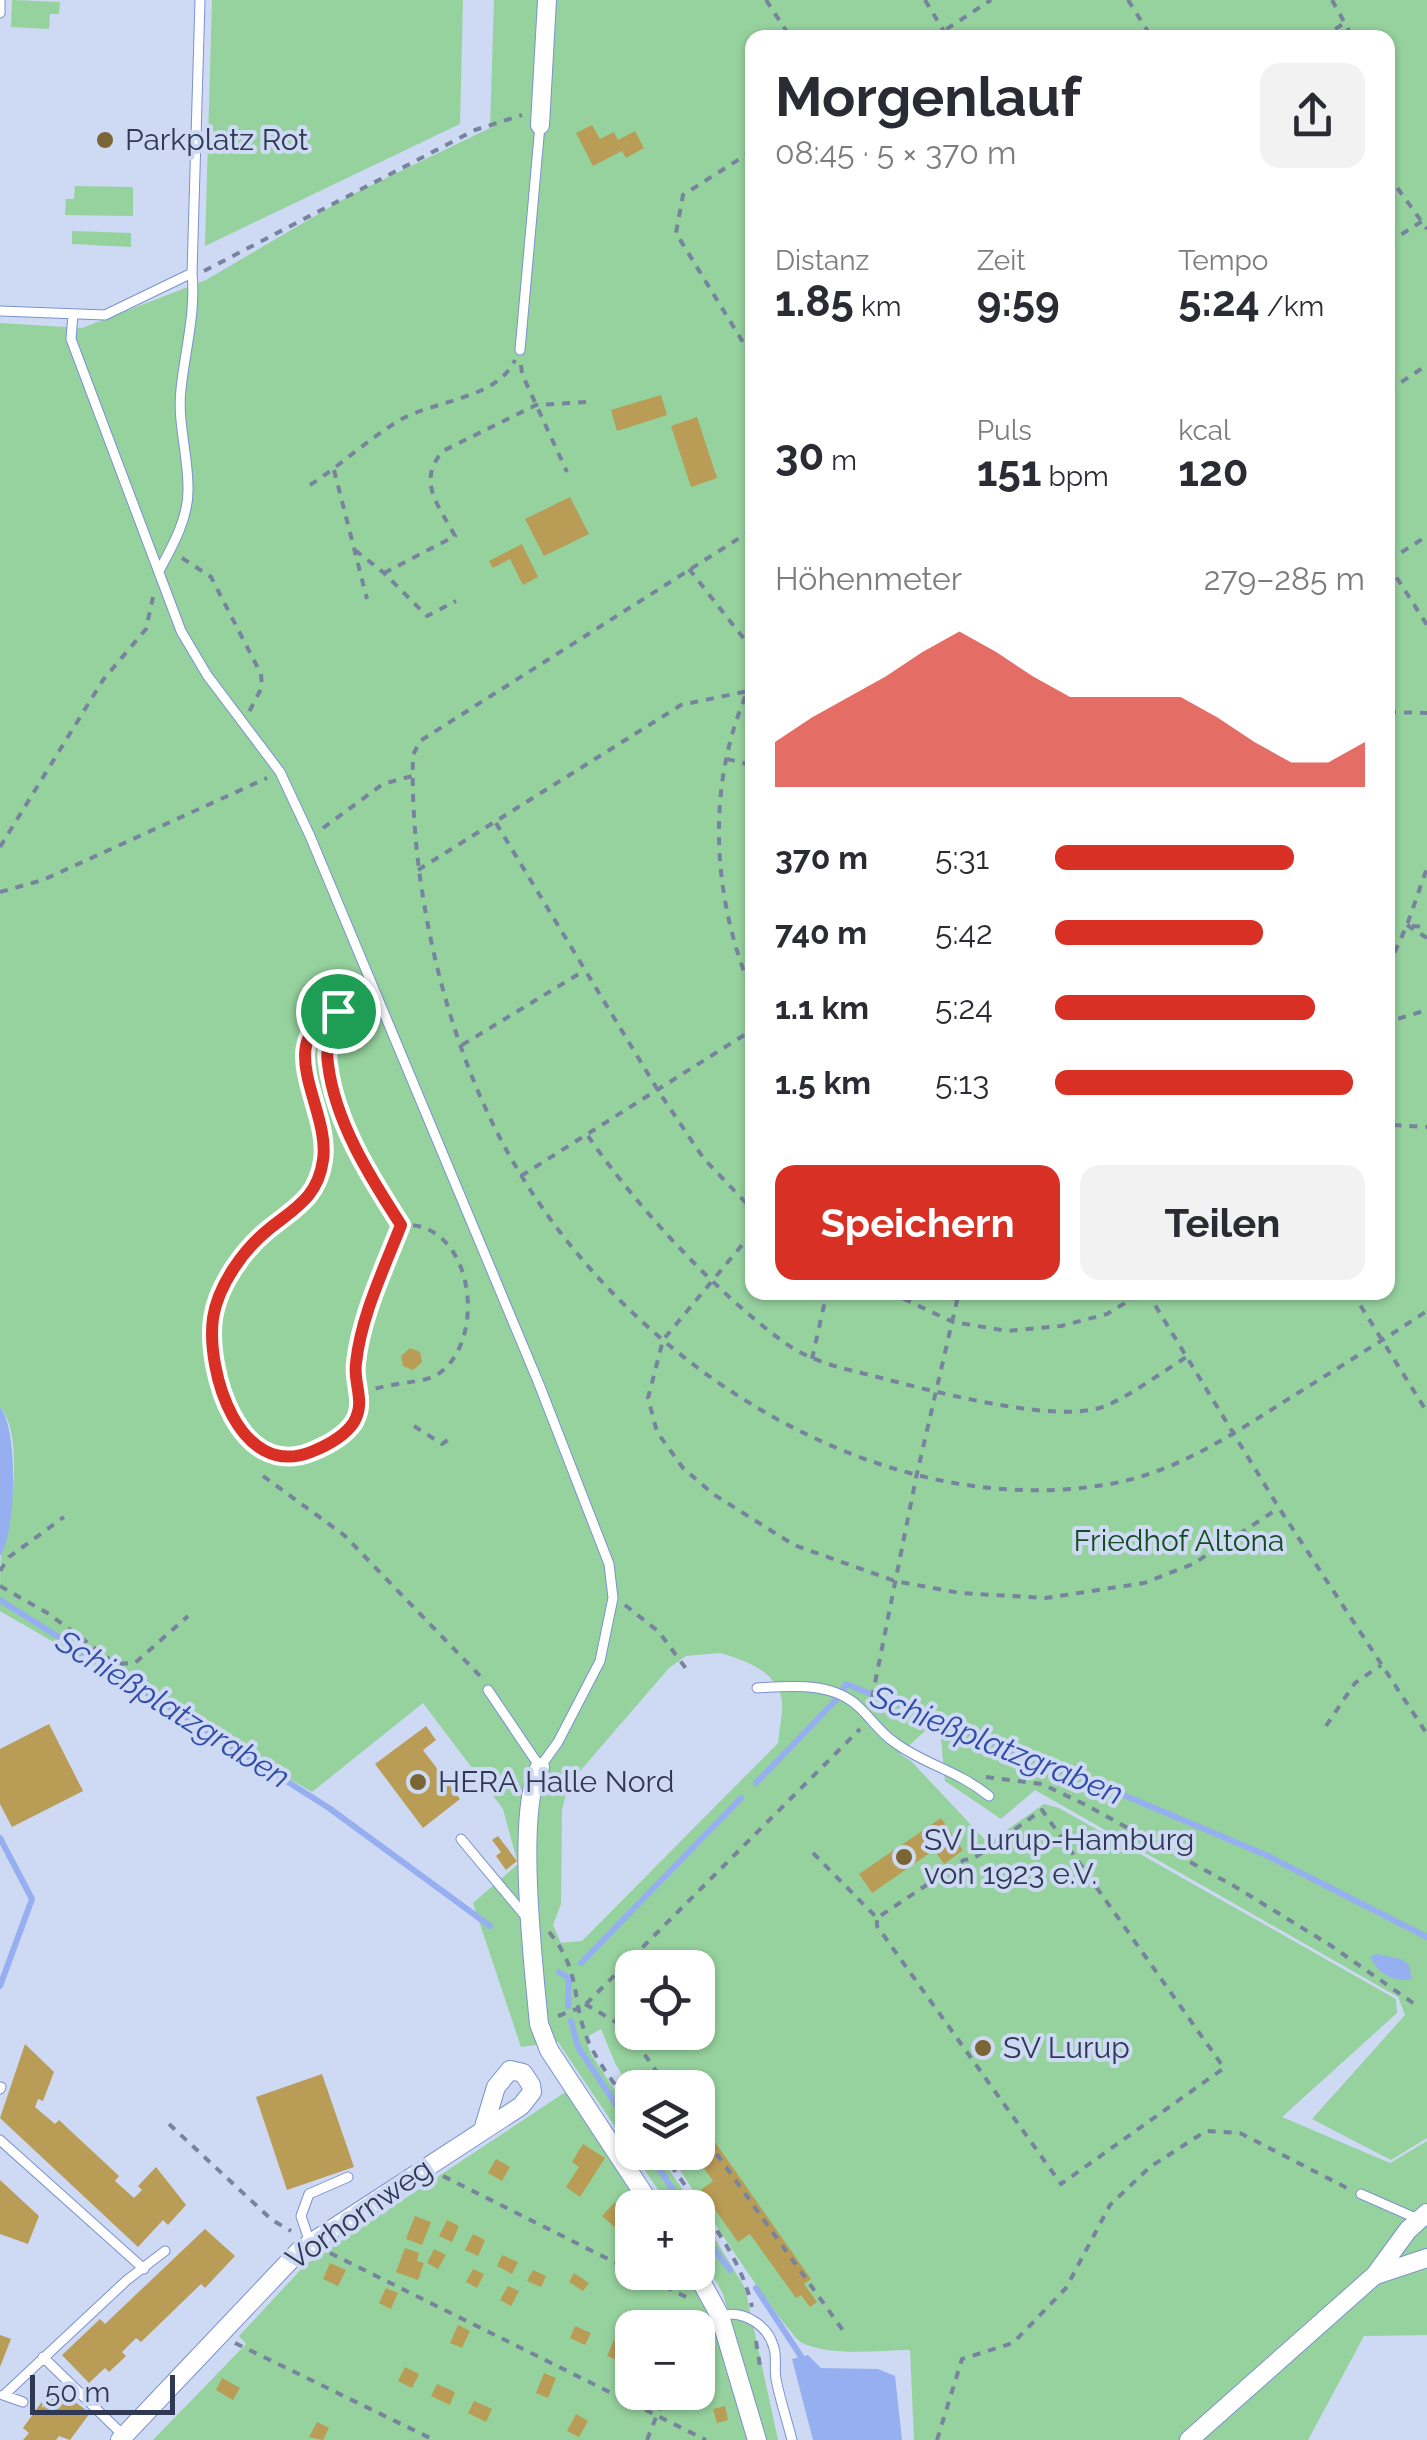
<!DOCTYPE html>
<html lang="de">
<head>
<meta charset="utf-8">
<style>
	:root { --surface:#fff; --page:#f2f2f3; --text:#2b2b33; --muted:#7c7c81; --accent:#d93025 }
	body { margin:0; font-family:Raleway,sans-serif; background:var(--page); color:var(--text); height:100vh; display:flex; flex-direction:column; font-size:38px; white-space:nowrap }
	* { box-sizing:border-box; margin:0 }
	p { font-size:32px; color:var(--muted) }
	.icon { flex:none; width:55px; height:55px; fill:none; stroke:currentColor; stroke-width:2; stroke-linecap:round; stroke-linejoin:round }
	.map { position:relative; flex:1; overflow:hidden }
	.panel { position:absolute; left:745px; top:30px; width:650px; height:1270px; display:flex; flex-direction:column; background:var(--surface); border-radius:20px; box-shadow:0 2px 8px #0004 }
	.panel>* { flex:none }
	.buttons { position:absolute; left:615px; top:1950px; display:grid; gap:20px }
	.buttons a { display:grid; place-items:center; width:100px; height:100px; border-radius:20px; background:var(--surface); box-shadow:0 2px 8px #0004; font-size:50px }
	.scale { position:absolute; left:30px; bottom:25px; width:145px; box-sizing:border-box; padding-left:10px; border:5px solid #2f3954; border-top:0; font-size:28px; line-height:35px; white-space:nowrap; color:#2f3954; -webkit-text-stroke:8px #ced9f4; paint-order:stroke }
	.pin { position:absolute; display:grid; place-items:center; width:85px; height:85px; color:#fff; margin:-42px; border:5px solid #fff; border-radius:50%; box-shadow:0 2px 10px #0007 }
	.round { display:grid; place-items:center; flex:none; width:105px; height:105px; border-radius:20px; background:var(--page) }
	.overview { display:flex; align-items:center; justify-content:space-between; height:170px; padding:0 30px }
	h1 { font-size:55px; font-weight:700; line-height:75px }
	.figures { display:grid; grid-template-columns:repeat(3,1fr); gap:15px; height:170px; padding:10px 30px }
	.figures div { display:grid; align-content:center }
	.figures b { font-size:42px; font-weight:700 }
	.figures small { font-size:28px; font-weight:400 }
	.figures p { font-size:28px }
	.chart { height:280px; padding:20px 30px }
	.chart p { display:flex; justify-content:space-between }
	.chart svg { width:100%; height:180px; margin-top:10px; fill:var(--accent); opacity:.7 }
	.action { display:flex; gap:20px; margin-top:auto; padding:20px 30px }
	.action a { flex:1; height:115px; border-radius:20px; background:var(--accent); color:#fff; font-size:40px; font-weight:700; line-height:115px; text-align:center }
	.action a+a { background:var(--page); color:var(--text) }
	ul { padding:0 30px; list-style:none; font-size:32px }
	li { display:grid; grid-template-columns:160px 120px 1fr; align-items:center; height:75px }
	li i { height:25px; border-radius:12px; background:var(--accent) }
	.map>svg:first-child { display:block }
	.green { fill:#96d29e; fill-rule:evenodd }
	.water { fill:#96aff0 }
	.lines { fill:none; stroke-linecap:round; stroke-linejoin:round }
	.stream { stroke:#96aff0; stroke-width:6 }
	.building { fill:#b99c56 }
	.service-casing { stroke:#7a92cf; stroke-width:11 }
	.minor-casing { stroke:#7a92cf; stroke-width:20 }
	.path { stroke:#78839e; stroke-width:4; stroke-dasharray:8 8; stroke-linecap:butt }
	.service { stroke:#fff; stroke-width:9 }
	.minor { stroke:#fff; stroke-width:18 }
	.route-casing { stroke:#fff; stroke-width:20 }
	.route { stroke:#d93025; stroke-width:12 }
	.poi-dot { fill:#7a6635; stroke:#ced9f4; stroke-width:4 }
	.labels { text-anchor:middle; stroke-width:8; stroke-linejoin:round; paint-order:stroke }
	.poi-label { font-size:30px; fill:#2f3954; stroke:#ced9f4; text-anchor:start }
	.park-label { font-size:30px; fill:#154d22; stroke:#ced9f4 }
	.street-label { font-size:30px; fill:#2f3954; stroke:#ced9f4 }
	.water-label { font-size:32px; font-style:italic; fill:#314ca9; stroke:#ced9f4 }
</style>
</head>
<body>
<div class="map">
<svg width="1427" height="2440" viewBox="0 0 1427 2440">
	<rect width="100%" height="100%" fill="#ced9f4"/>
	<!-- green -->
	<path class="green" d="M12,0L60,2L59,14H50L49,29L11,27Z
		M212,0H463L460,124L205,246Z
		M494,0H1427V2138L1391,2160L1312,2119L1405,2015L1398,1997L1035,1790L1001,1819L945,1781L939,1718L900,1754L911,1761L988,1843L1044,1804L1059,1808L1396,1999L1397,2013L1282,2117L1390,2163L1427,2141V2335L1364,2336L1308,2440H914L910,2350C876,2350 834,2357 802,2343C787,2336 685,2178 669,2153L698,2152V2088H632V2092L615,2063L601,2029L585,2038L591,2054L632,2116V2152L558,2042L521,2047L473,1903L518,1864L503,1809L423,1703L312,1792L0,1611C0,1595 0,1570 1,1555C11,1523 25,1435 0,1407V323L82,328L206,280L349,196L490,128ZM752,38H1388V1292H752ZM720,1653C745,1660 778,1672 782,1701C783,1714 779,1730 778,1743L582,1941L561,1943L553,1925L561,1904L562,1810L568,1785L669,1668L686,1656ZM632,1968H698V2032H632Z
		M75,186L133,187V216L65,215L66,199H74Z
		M72,231L131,233V247L72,244Z
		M570,2089L648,2207L632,2208V2272L691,2273L711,2303L747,2440H153L246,2344L239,2336L306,2264ZM632,2328H698V2392H632Z
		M633,2153H657L695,2207H670Z
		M698,2211L745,2288L778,2440H765L723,2294L698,2248Z"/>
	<!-- water -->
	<path class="water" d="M0,1407C19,1429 16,1534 0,1556Z
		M1376,1954L1401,1959L1409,1965L1412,1979C1393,1983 1379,1974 1370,1957Z
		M808,2355L821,2368L878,2369L895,2376L902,2440H813L792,2359Z"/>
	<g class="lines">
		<!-- stream -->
		<path class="stream" d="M0,1600L329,1808L490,1926
			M842,1691L846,1684L1095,1783L1266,1855L1427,1937
			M756,1783L838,1698
			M0,1838L32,1899L0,1986
			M581,1963L741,1798
			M559,1972L569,1978L568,2006
			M571,2021L578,2047L632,2129
			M648,2152L685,2208
			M698,2227L730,2270
			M756,2288L804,2361"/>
	</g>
	<!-- building -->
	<path class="building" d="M592,125L600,139L614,132L618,140L635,131L644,148L626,158L622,151L593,166L576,133Z
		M661,395L667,415L617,431L611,410Z
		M697,417L717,478L691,487L671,426Z
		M570,497L589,534L544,556L525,519Z
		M522,544L538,577L523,585L510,559L493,568L489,561Z
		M410,1348L420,1352L422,1362L413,1370L403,1366L401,1356Z
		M49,1724L83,1791L12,1827L0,1804V1749Z
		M426,1726L436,1740L423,1750L460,1799L423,1828L375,1764Z
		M941,1818L963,1850L944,1864L934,1850L872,1893L859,1874Z
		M498,1836L517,1861L506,1870L496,1856L501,1852L492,1840Z
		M25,2044L54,2072L43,2101L38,2099L35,2107L55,2124L59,2120L119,2176L115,2181L134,2198L142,2190L138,2186L156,2167L186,2205L168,2225L163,2220L138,2247L0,2118Z
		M322,2074L354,2167L287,2190L256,2097Z
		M698,2118L811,2279L804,2284L817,2302L810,2307L801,2295L796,2298L750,2234L738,2242L701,2190L713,2181L693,2152H698Z
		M583,2144L605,2158L580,2197L566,2187L579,2167L572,2162Z
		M496,2159L510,2167L502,2181L488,2173Z
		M0,2180L39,2216L28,2244L0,2234Z
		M614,2203L632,2220L630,2241L602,2216Z
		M415,2216L431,2222L422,2245L406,2239Z
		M447,2220L459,2226L452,2242L439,2236Z
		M205,2229L235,2256L205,2288L201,2284L141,2342L136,2338L122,2352L126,2356L109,2372L105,2368L89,2383L62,2355L100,2319L105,2324Z
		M473,2234L485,2240L478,2256L465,2250Z
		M405,2248L419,2253L417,2261L424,2263L418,2280L396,2272Z
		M434,2249L446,2255L438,2269L427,2263Z
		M502,2255L518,2262L512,2274L497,2266Z
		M330,2263L346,2270L338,2286L323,2279Z
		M473,2269L484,2274L477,2288L466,2282Z
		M533,2270L546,2276L541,2287L527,2281Z
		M574,2273L589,2283L583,2291L569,2282Z
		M508,2286L519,2291L511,2306L500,2300Z
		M386,2288L398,2293L391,2309L379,2303Z
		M627,2312L641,2319L637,2328H632V2332L620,2326Z
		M458,2325L470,2331L462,2348L450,2343Z
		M575,2326L591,2333L585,2345L570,2338Z
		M0,2335L11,2339L0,2367Z
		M614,2340L627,2345L620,2361L607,2356Z
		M699,2343L712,2349L710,2355L715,2357L709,2370L698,2365Z
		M405,2367L419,2374L412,2388L398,2381Z
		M544,2373L556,2378L548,2398L536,2393Z
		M222,2378L240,2388L233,2400L216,2390Z
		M437,2384L455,2392L450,2405L431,2396Z
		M53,2386L90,2413L70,2440L59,2436L56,2440H23L29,2433L23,2428Z
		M474,2401L492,2409L486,2422L468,2413Z
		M725,2406L728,2420L717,2423L713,2409Z
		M576,2414L588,2421L579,2437L567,2431Z
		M317,2422L329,2428L323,2440L309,2437Z"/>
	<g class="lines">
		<!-- service casing -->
		<g class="service-casing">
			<path id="service" d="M0,13V0
				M0,311L105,315L192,273
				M73,314L71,339L181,631L207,675L280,772L310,836L539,1384L609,1564L613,1598L600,1661L558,1742L540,1767L488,1690
				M520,350L540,125
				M159,571C172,547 188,519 188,491C189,457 177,424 181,389C185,350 196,313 192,273L200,0
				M757,1688C792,1686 834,1681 861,1709C872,1720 881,1733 894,1742C923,1764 957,1770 989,1796
				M461,1839L527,1918
				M0,2089L1,2087
				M0,2140L144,2269
				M1361,2194L1418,2219
				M310,2243L301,2216L309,2194L348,2177
				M720,2316C743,2309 768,2325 774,2348C777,2358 774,2369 776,2379C780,2400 787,2420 792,2440
				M43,2357L124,2436
				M3,2395L23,2402
				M4,2395L127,2280L165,2251"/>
		</g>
		<!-- minor casing -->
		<g class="minor-casing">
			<path id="minor" d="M540,125L547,0
				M540,1767C515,1810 534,1970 539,2024L549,2050L653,2208
				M696,2272L720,2316L757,2440
				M1376,2275L1427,2258
				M120,2440L300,2250L521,2106L532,2092L531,2085L523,2073L510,2070L496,2087L483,2130
				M1189,2440L1375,2275L1408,2230L1427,2213"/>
		</g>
		<!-- path -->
		<path class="path" d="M766,0L791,38
			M925,0L948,38
			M1128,0L1152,38
			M1332,0L1353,38
			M933,38L991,0
			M1322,38L1346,22
			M752,151L683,195L676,233L752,357
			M1388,175L1427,229
			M1388,243L1427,218
			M204,271L475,130L522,115
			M521,365L522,374L567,472
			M1388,391L1427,365
			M334,470L367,599
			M310,485C341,465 368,439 400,420C435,400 497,399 515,360
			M752,530L420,741L413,755C409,891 449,1059 521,1175C638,1368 880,1524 1110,1484C1178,1472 1236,1432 1293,1396C1338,1368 1383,1340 1427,1311
			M355,550L384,573L427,616L456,601
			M182,558L211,577L261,674L262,687L249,712
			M1388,561L1427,536
			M1388,564L1427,625
			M689,569L752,649
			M384,573L455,536C439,506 416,481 443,451L536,405L588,402
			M752,682C705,779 711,895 752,992
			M1388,712L1427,713
			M727,759L752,765
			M496,823L659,1092L704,1159L752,1209
			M323,828L383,784L412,776
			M0,847L103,680L146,629L153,597
			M418,870L681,705L748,691
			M0,892L43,880L267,778
			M1407,925L1427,938
			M1412,926L1427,927
			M1388,967L1407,925L1427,868
			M338,1011C269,1041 331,1108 324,1160C318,1197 295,1208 269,1229C244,1248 218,1285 213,1318C206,1372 239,1480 311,1452C326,1446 345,1436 354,1422C366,1401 353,1384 355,1363C361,1316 384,1269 401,1225
			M462,1045L582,972
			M1388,1047L1394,1020L1427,1010
			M1388,1111L1392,1125L1427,1127
			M588,1136C636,1206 716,1293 785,1343C802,1355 821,1362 841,1368C902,1382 1054,1429 1108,1405C1136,1392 1162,1372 1188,1356
			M521,1176L752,1030
			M752,1233L663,1340L648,1398L657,1432L683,1468L713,1494L794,1545L895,1581L960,1593L1046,1598L1144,1583L1193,1564L1279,1508
			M889,1292L953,1322L1008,1331L1061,1326L1107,1314L1143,1292
			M1147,1292L1279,1508L1427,1734
			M1352,1292L1427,1412
			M812,1359L827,1292
			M361,1395C386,1380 423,1386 441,1372C489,1334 471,1219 401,1225C370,1177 335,1122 328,1064C325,1046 332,1028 338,1011L363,998
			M414,1426L442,1444L448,1440
			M263,1476L344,1535L481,1677
			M0,1571L9,1557L64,1517
			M0,1586L49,1614L116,1664L135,1663L188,1616
			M625,1605L659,1632L690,1674
			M872,1698L916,1478L959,1292
			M1326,1726L1355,1683L1381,1665
			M986,1777L1042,1784L1084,1804L1234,1886L1330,1945L1416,2005
			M813,1853L877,1918L964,1860L973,1859L1042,1810L1224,2068L1061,2184L877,1926V1918
			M549,1932C583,1973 570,2000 589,2043C600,2066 618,2088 632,2109
			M585,2004L626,2028L668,2088
			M586,2004L860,1729
			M558,2016L577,2009
			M169,2124L272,2220L291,2231
			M698,2128L847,2336
			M662,2152C693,2200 740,2250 752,2307
			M443,2176L632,2271
			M330,2253L706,2440
			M636,2272L690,2299
			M692,2328L697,2313
			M756,2341L760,2366
			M235,2343L434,2440
			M647,2440L666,2392
			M937,2440L962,2359L1013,2343L1066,2288L1110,2205L1150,2167L1206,2131L1240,2133L1347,2188"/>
		<!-- service -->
		<use href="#service" class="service"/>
		<!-- minor -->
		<use href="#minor" class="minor"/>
	</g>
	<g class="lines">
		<!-- route casing -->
		<g class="route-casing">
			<path id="route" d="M338,1011C332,1028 325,1046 328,1064C335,1122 370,1177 401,1225C384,1269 361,1316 356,1363C353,1384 366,1401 354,1422C345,1436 326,1446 311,1452C239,1480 206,1372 213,1318C218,1285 244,1249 269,1229C295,1208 318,1197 323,1160C331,1108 269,1041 338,1011Z"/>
		</g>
		<!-- route -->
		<use href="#route" class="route"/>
	</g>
	<!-- markers -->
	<g class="poi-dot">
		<circle cx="105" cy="140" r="10"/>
		<circle cx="418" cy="1782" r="10"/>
		<circle cx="904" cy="1857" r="10"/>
		<circle cx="983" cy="2048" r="10"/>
	</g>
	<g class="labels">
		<!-- poi labels -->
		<g class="poi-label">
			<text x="125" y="150">Parkplatz Rot</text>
			<text x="438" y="1792">HERA Halle Nord</text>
			<text x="924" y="1850">SV Lurup-Hamburg<tspan x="924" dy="34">von 1923 e.V.</tspan></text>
			<text x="1003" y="2058">SV Lurup</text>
		</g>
		<!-- park labels -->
		<g class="park-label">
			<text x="1179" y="1551">Friedhof Altona</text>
		</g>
		<!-- street labels -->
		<g class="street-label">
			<text transform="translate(359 2214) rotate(-35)" y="10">Vorhornweg</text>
		</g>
		<!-- water labels -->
		<g class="water-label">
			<text transform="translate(173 1709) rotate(32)" y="11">Schießplatzgraben</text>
			<text transform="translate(997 1745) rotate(22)" y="11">Schießplatzgraben</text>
		</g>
	</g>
</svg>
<div class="buttons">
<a><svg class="icon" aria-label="locate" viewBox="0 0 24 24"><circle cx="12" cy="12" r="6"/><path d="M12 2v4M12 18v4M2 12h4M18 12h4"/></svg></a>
<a><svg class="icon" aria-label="layers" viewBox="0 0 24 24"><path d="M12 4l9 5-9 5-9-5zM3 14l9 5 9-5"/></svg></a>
<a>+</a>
<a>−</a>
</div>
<div class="scale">50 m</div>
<div class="pin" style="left:338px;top:1011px;background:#1e9e55"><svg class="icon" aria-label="arrive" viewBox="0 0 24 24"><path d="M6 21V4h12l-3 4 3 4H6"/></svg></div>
<section class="panel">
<div class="overview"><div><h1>Morgenlauf</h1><p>08:45 · 5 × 370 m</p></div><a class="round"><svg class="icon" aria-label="share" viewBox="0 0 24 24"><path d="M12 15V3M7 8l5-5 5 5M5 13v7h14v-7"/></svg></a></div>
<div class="figures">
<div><p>Distanz</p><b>1.85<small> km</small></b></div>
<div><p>Zeit</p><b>9:59</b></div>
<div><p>Tempo</p><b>5:24<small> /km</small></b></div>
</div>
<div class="figures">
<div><b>30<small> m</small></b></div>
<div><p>Puls</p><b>151<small> bpm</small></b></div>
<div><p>kcal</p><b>120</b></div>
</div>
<div class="chart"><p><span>Höhenmeter</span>279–285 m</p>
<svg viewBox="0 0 160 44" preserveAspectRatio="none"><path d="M0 44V33L10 27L20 22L30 17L40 11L50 6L60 11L70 17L80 22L90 22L100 22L110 22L120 27L130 33L140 38L150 38L160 33V44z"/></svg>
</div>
<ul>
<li><b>370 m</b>5:31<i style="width:77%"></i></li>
<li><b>740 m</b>5:42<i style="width:67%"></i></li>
<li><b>1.1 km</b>5:24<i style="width:84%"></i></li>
<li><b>1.5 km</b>5:13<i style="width:96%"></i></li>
</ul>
<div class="action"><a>Speichern</a><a>Teilen</a></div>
</section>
</div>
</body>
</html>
